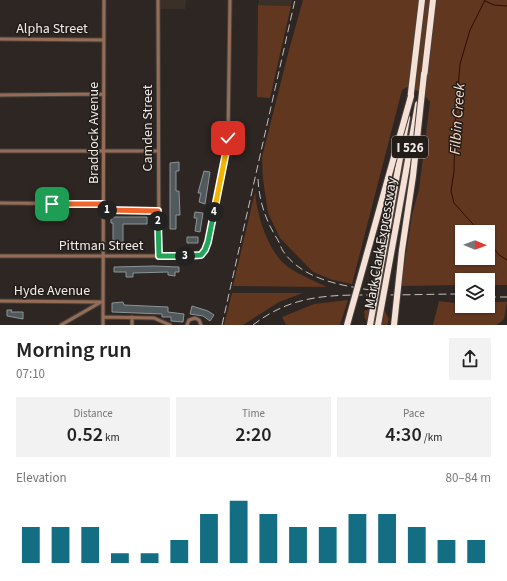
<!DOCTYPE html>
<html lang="en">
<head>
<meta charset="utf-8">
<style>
	:root { --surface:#fff; --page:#f2f2f2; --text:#222; --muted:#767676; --accent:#146e83 }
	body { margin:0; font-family:"Source Sans 3",sans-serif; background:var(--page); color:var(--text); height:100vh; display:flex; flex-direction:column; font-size:15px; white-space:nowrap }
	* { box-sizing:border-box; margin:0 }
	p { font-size:13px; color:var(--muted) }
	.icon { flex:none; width:22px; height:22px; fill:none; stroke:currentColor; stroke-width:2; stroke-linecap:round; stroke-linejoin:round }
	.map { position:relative; height:325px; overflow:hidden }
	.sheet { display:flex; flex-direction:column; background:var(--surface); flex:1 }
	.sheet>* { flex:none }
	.needle { width:26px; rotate:91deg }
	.buttons { position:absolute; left:455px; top:225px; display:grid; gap:8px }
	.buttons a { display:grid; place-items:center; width:40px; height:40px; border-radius:0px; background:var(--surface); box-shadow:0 1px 3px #0004; font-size:20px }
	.pin { position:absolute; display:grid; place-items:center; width:34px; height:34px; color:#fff; margin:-17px; border-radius:8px; box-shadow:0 2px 6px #0006 }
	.km { position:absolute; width:20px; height:20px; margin:-10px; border-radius:50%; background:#222; color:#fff; font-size:11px; line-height:20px; text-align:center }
	.round { display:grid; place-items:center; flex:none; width:42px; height:42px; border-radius:0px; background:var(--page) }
	.head { display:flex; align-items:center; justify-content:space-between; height:68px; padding:0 16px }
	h1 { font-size:22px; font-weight:600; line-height:30px }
	.figures { display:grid; grid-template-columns:repeat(3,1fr); gap:6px; height:68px; padding:4px 16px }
	.figures div { display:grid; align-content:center; border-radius:0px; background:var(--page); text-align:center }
	.figures b { font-size:20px; font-weight:600 }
	.figures small { font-size:11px; font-weight:400 }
	.figures p { font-size:11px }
	.chart { height:112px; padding:8px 16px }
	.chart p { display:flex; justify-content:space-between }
	.chart svg { width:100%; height:72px; margin-top:4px; stroke:var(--accent); stroke-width:6 }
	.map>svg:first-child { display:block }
	.built { fill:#3b2f28 }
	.green { fill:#613720; fill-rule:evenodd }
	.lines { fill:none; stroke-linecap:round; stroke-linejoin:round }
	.stream { stroke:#2e0e00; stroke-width:1 }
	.building { fill:#51595c; stroke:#8b9497 }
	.street-casing { stroke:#48423f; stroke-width:5 }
	.highway-casing { stroke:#48423f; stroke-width:8 }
	.street { stroke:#956c56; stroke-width:3 }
	.highway { stroke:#f6e1d6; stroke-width:6 }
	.rail { stroke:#c5c0be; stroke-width:1; stroke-dasharray:8 4; stroke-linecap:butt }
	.highway-bridge-casing { stroke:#48423f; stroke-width:8; stroke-linecap:butt }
	.highway-bridge { stroke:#f6e1d6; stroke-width:6 }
	.split-1-casing { stroke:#fff; stroke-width:8 }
	.split-2-casing { stroke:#fff; stroke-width:8 }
	.split-3-casing { stroke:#fff; stroke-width:8 }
	.split-4-casing { stroke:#fff; stroke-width:8 }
	.split-5-casing { stroke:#fff; stroke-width:8 }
	.split-6-casing { stroke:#fff; stroke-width:8 }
	.split-1 { stroke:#f0652b; stroke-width:5 }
	.split-2 { stroke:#f0652b; stroke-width:5 }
	.split-3 { stroke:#22a559; stroke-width:5 }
	.split-4 { stroke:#22a559; stroke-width:5 }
	.split-5 { stroke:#f5b400; stroke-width:5 }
	.split-6 { stroke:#f5b400; stroke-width:5 }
	.labels { text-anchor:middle; stroke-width:3; stroke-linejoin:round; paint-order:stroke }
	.shield { fill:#231d19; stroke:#b2aeab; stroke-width:1 }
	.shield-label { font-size:13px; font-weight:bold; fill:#f0ecea }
	.street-label { font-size:14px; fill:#f0ecea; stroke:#231d19 }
	.water-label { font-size:15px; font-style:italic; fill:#fbdbca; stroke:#231d19 }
</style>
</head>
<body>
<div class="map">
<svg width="507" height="325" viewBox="0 0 507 325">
	<rect width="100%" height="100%" fill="#2d2623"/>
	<!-- built -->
	<path class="built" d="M158,0H186L185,9H158Z
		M259,0H292L291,6L258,5Z"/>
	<!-- green -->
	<path class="green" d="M303,0H507V285H488V280H462V285L401,286L412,215L419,189L430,102C424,93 417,90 407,87L402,90L352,284L333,280L313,272L280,238L268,213L263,179L262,157L289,50ZM462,232H488V258H462Z
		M258,5L291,6L270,98L257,97Z
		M255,192C257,216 268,252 288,267C300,275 314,281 327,287L233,286Z
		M232,293H303L279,302L243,325H224Z
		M348,300L340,325H286L282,317L314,304Z
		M439,301L462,304V306H488V302H507L504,319L497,325H433Z
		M372,308H383L389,319L387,325H374L365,319L364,311Z"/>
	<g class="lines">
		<!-- stream -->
		<path class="stream" d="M485,1L494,5L507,6
			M480,232L454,203L451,191L454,171L455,124L460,64L470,30L485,0
			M488,241L499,255L507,260"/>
	</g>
	<!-- building -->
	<path class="building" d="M179,162V171H176V191H179L180,215H176V229H170V163Z
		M204,171L210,172L205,204L199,202L201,193H198Z
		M195,212L203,213L200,232L195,231L197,218H194Z
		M111,217H147V224H123V242H121V245H115V242H113V223H111Z
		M187,237H198V243H187Z
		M154,266L179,267V272H175V276L168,275V272L133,273V277H126V272H114V267Z
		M123,302L124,305L168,307V312L184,314L183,322L171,321V317H162V314L112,312V303Z
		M192,306L208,311L214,315L210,321L203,316L190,314Z
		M7,310H12L11,312H23V319L7,316Z"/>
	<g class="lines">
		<!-- street casing -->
		<g class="street-casing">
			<path id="street" d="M158,0L159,256
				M0,39L104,40
				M0,95L104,94
				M0,151H158
				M0,203L104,204
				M104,210L158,211
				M0,256H194C203,254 205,250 208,242L228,137L230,0
				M0,301L103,302
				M103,317L154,318L170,325
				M61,325L101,302
				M103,325L104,0
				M132,325V317
				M187,325L189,320L195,318L199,320L201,325"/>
		</g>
		<!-- highway casing -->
		<g class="highway-casing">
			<path id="highway" d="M424,78L433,0
				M410,101L422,0
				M389,220L407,118
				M397,221L418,104"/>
		</g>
		<!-- street -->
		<use href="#street" class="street"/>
		<!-- highway -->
		<use href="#highway" class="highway"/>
		<!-- rail -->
		<path class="rail" d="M258,179C259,200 265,219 276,237C279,241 280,246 283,251C302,279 339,285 370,290
			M488,297H507
			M222,325L295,0
			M253,325C294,293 333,295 382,295C409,295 435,294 462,294"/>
		<!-- highway-bridge casing -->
		<g class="highway-bridge-casing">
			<path id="highway-bridge" d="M347,325L411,96
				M370,325L389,220
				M378,325L397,221
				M394,325L402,250L413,176L424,74"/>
		</g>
		<!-- highway-bridge -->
		<use href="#highway-bridge" class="highway-bridge"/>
	</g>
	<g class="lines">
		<!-- split-1 casing -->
		<g class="split-1-casing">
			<path id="split-1" d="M52,204H104V210H107"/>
		</g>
		<!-- split-2 casing -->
		<g class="split-2-casing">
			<path id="split-2" d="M107,210L158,211V221"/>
		</g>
		<!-- split-3 casing -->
		<g class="split-3-casing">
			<path id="split-3" d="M158,221L159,256H185"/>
		</g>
		<!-- split-4 casing -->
		<g class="split-4-casing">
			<path id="split-4" d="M185,256L201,255L205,250L208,242L214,212"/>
		</g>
		<!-- split-5 casing -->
		<g class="split-5-casing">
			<path id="split-5" d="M214,212L226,152"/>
		</g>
		<!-- split-6 casing -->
		<g class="split-6-casing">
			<path id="split-6" d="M226,152L228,138"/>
		</g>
		<!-- split-1 -->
		<use href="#split-1" class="split-1"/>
		<!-- split-2 -->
		<use href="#split-2" class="split-2"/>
		<!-- split-3 -->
		<use href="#split-3" class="split-3"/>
		<!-- split-4 -->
		<use href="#split-4" class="split-4"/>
		<!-- split-5 -->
		<use href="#split-5" class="split-5"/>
		<!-- split-6 -->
		<use href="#split-6" class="split-6"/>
	</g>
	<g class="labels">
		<!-- shield labels -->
		<rect class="shield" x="392" y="136" width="36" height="22" rx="3"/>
		<g class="shield-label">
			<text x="410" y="152">I 526</text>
		</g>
		<!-- street labels -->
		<g class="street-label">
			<text x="52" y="33">Alpha Street</text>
			<text transform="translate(147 128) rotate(-90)" y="5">Camden Street</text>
			<text transform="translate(93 133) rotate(-90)" y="5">Braddock Avenue</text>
			<text transform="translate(380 243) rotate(-80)" y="5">Mark Clark Expressway</text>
			<text x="101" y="250">Pittman Street</text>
			<text x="52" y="295">Hyde Avenue</text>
		</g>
		<!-- water labels -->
		<g class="water-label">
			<text transform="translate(457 119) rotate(-86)" y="5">Filbin Creek</text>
		</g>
	</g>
</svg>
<div class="buttons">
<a><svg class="needle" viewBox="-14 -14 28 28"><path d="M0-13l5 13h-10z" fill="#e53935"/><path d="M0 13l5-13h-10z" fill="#767676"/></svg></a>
<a><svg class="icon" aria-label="layers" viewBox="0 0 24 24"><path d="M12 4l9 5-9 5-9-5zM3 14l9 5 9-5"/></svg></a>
</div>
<div class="pin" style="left:52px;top:204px;background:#1e9e55"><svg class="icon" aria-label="arrive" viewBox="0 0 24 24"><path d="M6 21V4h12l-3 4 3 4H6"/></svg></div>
<div class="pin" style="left:228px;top:138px;background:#d93025"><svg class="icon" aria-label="check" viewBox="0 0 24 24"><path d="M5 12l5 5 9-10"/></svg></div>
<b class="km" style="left:107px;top:210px">1</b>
<b class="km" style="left:158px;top:221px">2</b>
<b class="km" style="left:185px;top:256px">3</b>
<b class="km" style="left:214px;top:212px">4</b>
</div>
<section class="sheet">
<div class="head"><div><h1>Morning run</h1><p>07:10</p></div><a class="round"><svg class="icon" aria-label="share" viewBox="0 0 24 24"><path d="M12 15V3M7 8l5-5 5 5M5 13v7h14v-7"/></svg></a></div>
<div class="figures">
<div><p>Distance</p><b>0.52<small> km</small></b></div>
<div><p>Time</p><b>2:20</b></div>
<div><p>Pace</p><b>4:30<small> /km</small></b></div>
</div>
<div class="chart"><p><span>Elevation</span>80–84 m</p>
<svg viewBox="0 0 160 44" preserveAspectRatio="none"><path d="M5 44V22M15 44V22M25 44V22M35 44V38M45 44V38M55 44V30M65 44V14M75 44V6M85 44V14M95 44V22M105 44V22M115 44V14M125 44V14M135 44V22M145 44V30M155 44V30"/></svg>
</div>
</section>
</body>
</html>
